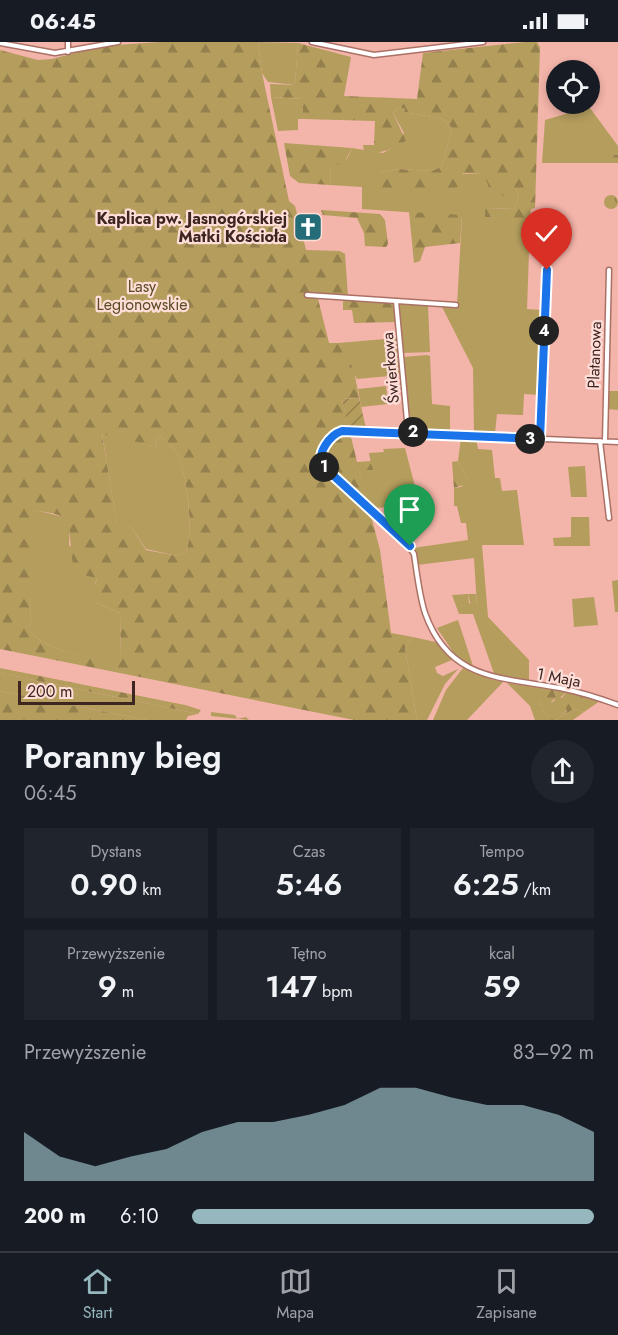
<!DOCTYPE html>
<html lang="pl">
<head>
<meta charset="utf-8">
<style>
	:root { --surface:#171b24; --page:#20242c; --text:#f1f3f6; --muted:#9ea1a6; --line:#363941; --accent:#95b7bd }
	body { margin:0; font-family:Jost,sans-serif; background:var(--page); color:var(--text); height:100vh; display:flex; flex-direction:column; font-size:22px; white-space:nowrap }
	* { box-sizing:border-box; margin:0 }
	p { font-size:20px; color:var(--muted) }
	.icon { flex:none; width:33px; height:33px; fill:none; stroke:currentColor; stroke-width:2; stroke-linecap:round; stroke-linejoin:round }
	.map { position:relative; height:678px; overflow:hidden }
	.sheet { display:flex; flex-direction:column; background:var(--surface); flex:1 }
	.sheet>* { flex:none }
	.buttons { position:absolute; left:546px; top:18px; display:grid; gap:12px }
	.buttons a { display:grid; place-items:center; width:54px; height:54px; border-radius:50%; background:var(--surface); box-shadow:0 3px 9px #0003; font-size:30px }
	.scale { position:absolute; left:18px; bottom:15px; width:117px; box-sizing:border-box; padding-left:6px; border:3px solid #3d2521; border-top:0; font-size:16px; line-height:21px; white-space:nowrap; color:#3d2521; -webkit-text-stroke:4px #ffded8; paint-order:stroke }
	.pin { position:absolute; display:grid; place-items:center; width:51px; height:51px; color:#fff; margin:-62px -26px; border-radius:50% 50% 50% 0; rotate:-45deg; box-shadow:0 0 6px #0007 }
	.pin .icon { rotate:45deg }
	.km { position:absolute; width:30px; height:30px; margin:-15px; border-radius:50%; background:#222; color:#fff; font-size:16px; line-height:30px; text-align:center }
	.round { display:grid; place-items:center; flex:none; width:63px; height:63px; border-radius:32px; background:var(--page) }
	.overview { display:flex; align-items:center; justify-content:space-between; height:102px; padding:0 24px }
	h1 { font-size:33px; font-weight:600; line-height:45px }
	.stats { display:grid; grid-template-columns:repeat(3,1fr); gap:9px; height:102px; padding:6px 24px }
	.stats div { display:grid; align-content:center; border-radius:0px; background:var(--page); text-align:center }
	.stats b { font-size:30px; font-weight:600 }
	.stats small { font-size:16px; font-weight:400 }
	.stats p { font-size:16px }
	.chart { height:168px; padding:12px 24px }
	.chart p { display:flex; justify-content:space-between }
	.chart svg { width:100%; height:108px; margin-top:6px; fill:var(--accent); opacity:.7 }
	ul { padding:0 24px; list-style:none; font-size:20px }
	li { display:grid; grid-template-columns:96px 72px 1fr; align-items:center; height:45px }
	li i { height:15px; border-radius:8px; background:var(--accent) }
	.status { display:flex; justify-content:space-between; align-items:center; height:42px; padding:0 30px; background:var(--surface); direction:ltr }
	.status svg { height:16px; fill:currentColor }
	.menu { display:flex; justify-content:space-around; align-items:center; height:84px; border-top:2px solid var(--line); background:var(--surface); font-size:16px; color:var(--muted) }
	.menu a { display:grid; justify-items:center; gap:3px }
	.menu .on { color:var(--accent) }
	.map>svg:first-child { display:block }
	.grass { fill:#b49d5d }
	.forest { fill:url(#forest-firs); fill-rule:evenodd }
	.park { fill:url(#park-tufts) }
	.garden { fill:url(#garden-furrows) }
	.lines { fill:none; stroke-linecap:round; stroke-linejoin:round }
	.minor-casing { stroke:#ab7167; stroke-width:7 }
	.minor { stroke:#fff; stroke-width:4 }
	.route-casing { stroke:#fff; stroke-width:12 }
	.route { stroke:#1a73e8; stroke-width:8 }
	.labels { text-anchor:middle; stroke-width:4.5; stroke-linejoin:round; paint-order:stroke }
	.poi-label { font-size:16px; font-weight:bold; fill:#3d2521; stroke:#ffded8; text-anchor:end }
	.park-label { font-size:16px; fill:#5a4c25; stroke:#ffded8 }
	.street-label { font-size:16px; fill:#3d2521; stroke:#ffded8 }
</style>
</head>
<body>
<div class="status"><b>06:45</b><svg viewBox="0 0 49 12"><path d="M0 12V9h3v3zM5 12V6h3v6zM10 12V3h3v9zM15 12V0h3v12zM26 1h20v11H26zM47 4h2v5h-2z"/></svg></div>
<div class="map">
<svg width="618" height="678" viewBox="0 0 618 678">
	<defs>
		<pattern id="forest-firs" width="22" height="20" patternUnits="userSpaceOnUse" patternTransform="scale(1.5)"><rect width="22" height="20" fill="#b49d5d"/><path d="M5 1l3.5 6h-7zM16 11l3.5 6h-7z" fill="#94804c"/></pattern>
		<pattern id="park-tufts" width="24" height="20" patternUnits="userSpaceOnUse" patternTransform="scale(1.5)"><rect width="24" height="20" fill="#b49d5d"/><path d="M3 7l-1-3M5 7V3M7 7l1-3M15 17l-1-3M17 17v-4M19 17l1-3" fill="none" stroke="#94804c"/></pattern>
		<pattern id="garden-furrows" width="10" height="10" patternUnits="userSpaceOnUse" patternTransform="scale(1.5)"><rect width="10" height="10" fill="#b49d5d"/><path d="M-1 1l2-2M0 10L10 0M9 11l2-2" fill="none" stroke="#94804c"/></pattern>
	</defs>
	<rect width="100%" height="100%" fill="#f3b4a9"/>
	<!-- grass -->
	<path class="grass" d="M258,0L298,1L295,43L268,40L262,31Z
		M271,55L303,57V77H298V88L278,89Z
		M587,62L618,104V113H592L591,121H542L545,78L579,68Z
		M399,65L405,67L404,70L443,77L452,86L442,124L432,129L399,127L380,131L485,132L491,151L516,147L519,153L514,166L486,167V175L495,176L492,181H530L527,267L543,268L541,353L524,352L523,373L497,372L495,391L474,390L473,326L441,263L457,264L462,174L362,167V145L330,143L331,123L347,117L352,106L383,111L398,102L404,91L393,71Z
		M398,260L428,263L430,310L402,311Z
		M397,296L400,333L357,337L338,301Z
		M427,313L430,314L432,362L450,364V390L412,389L409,386L403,315Z
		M386,344L388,362L361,365L358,347Z
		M607,349H618V368L607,367Z
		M102,391L157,405L156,397L160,394C166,399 177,408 179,415C187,436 194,490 186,510L177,514L146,507L131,485L117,483Z
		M461,396H476L478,407L492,408L495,436H500L502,449L517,448L524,503H482L488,575L529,618V640L495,634L473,572H459L452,553L468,552L469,561L477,564L474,516L417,523L413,506L468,498L466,481H461L457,464H454V446L461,445L468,438L458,419Z
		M405,406L420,464L371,466L368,464L359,428L372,427L369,411L384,410L383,407Z
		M585,424L587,455H571L568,425Z
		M35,468L64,475L70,482L69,503L97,536L95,542L96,561L120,571L121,618L116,621C90,614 48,611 31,590L28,472Z
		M571,475H589L590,504H554L553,496L571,495Z
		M618,538V570H615L612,539Z
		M594,555L598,583L574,585L572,557Z
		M458,578L474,627L457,616L437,586Z
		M413,595L440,601L452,618L435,625L437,631L443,634L458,627L445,642L427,678H417L405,606Z
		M463,626L493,638L504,639L467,678H433L446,648Z
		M0,631L198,672L188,674L186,678H147L0,649Z
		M507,641L549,647L538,659L542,664L554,659L556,654L553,647L567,650L561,655L567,668L563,672L553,671L548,675L542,668V678H535L530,664Z
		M574,667L584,670L573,678H555Z"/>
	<!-- forest -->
	<path class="forest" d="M160,0H258L262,31L289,159L295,164L306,208L340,209L345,212L348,254L317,253L329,301H338L354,328L359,356L342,357L357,420L371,419L373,428H359L380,508L391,591L413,595L405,606L417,678H354L0,607V8L38,18L52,17L101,4ZM102,392L157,405L156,397L160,394C166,399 177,408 179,415C187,437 194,489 186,510L177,514L146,508L131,485L117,482ZM35,468C43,470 56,471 63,475C75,481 66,517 78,532L97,536L92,555L96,561L120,571L121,618L116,620C90,614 48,611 31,590L29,472Z
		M525,0H537L540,5L535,166L531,167L530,181H492L494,176L485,175V167L514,166L519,153L516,147L505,154L491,151L484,132L463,131L462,139L452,151L381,146L377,136L380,131L399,127L432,129L442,124L452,86L443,77L404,70L405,67L399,65L393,71L406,99C390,106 382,114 364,109L363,103H374L375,79L303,77V57L271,55L270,42L295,43L298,1L351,15L344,54L417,57L423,11Z
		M284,101L352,106L343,123H331L330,143L299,141L290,134Z
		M591,113H618V121H591Z
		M321,168L380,172L385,178L388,202L386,205L365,204L364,191L357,176L323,173Z
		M409,170L462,173L460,201L425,205L420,219L414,221Z
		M343,257L393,260L396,280L354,281L352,268H343Z
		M458,419L468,438L466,442L454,446L452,420Z
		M468,552H476L477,564L483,569L473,572Z
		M0,626L185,663L201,668L198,672L0,631Z
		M549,647H553L556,655L546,665L542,664L538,659L539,653Z
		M0,649L147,678H0Z
		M567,650L600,659L584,670L574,667L555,678H542V668L548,675L553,670L563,672L567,669L561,657Z
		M211,670L235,673L237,677L246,675L249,678L211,674Z"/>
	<!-- park -->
	<path class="park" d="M604 160a7 7 0 1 1 14 0a7 7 0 1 1-14 0Z"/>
	<!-- garden -->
	<path class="garden" d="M359,356L366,386L348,385L342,357Z"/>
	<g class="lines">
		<!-- minor casing -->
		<g class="minor-casing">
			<path id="minor" d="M312,0L374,13L483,0
				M0,1L55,11L118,0
				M68,10V0
				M307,253L456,263
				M396,259L408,390
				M540,397L547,228
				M600,399L609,476
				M605,399L609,228
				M618,400L342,389L327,401L320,420L383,482L403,496L414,512C417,531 419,552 425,571C449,639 501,635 560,646C580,650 599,656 618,663"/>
		</g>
		<!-- minor -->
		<use href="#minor" class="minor"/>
	</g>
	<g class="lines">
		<!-- route casing -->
		<g class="route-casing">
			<path id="route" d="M410,504L323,424C316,411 330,393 342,389L540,397L547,228"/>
		</g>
		<!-- route -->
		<use href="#route" class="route"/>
	</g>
	<!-- icons -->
	<defs>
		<g id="church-square" transform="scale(1.5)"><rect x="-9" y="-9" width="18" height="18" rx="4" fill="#246d78" stroke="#ffded8"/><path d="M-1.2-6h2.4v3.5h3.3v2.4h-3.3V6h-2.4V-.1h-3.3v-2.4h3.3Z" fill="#fff"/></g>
	</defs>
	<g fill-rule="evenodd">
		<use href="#church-square" x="308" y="185"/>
	</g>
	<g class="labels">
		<!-- poi labels -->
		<g class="poi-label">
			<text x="287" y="182">Kaplica pw. Jasnogórskiej<tspan x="287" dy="18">Matki Kościoła</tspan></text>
		</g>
		<!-- park labels -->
		<g class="park-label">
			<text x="142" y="250">Lasy<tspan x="142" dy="18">Legionowskie</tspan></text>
		</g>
		<!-- street labels -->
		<g class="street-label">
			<text transform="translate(594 313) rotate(-88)" y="6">Platanowa</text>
			<text transform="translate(390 326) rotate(-95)" y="6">Świerkowa</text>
			<text transform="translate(559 635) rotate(11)" y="6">1 Maja</text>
		</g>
	</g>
</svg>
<div class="buttons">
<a><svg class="icon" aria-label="locate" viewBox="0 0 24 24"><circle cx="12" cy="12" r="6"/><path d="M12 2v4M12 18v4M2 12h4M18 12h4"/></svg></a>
</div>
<div class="scale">200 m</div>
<div class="pin" style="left:410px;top:504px;background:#1e9e55"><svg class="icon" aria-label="arrive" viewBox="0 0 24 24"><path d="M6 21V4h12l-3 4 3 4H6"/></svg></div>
<div class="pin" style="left:547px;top:228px;background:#d93025"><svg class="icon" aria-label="check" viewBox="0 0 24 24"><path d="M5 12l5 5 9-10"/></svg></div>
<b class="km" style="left:324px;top:425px">1</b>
<b class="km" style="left:413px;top:390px">2</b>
<b class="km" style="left:530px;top:397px">3</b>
<b class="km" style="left:544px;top:289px">4</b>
</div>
<section class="sheet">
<div class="overview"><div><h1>Poranny bieg</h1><p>06:45</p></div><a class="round"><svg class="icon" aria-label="share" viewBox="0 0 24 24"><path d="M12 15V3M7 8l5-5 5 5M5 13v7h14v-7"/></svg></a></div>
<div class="stats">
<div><p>Dystans</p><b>0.90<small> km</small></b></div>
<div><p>Czas</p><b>5:46</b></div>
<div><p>Tempo</p><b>6:25<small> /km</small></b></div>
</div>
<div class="stats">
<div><p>Przewyższenie</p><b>9<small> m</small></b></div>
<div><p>Tętno</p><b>147<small> bpm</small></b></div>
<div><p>kcal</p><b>59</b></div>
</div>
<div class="chart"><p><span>Przewyższenie</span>83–92 m</p>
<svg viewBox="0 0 160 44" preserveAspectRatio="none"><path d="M0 44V24L10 34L20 38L30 34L40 31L50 24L60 20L70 20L80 17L90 13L100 6L110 6L120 10L130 13L140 13L150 17L160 24V44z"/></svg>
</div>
<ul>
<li><b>200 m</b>6:10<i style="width:100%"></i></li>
</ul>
</section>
<nav class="menu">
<a class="on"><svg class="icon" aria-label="home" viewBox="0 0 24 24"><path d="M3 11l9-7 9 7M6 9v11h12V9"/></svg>Start</a>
<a><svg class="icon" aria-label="map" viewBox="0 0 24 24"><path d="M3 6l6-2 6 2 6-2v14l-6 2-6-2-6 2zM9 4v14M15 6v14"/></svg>Mapa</a>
<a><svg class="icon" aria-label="saved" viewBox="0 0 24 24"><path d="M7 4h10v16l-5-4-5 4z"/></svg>Zapisane</a>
</nav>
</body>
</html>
